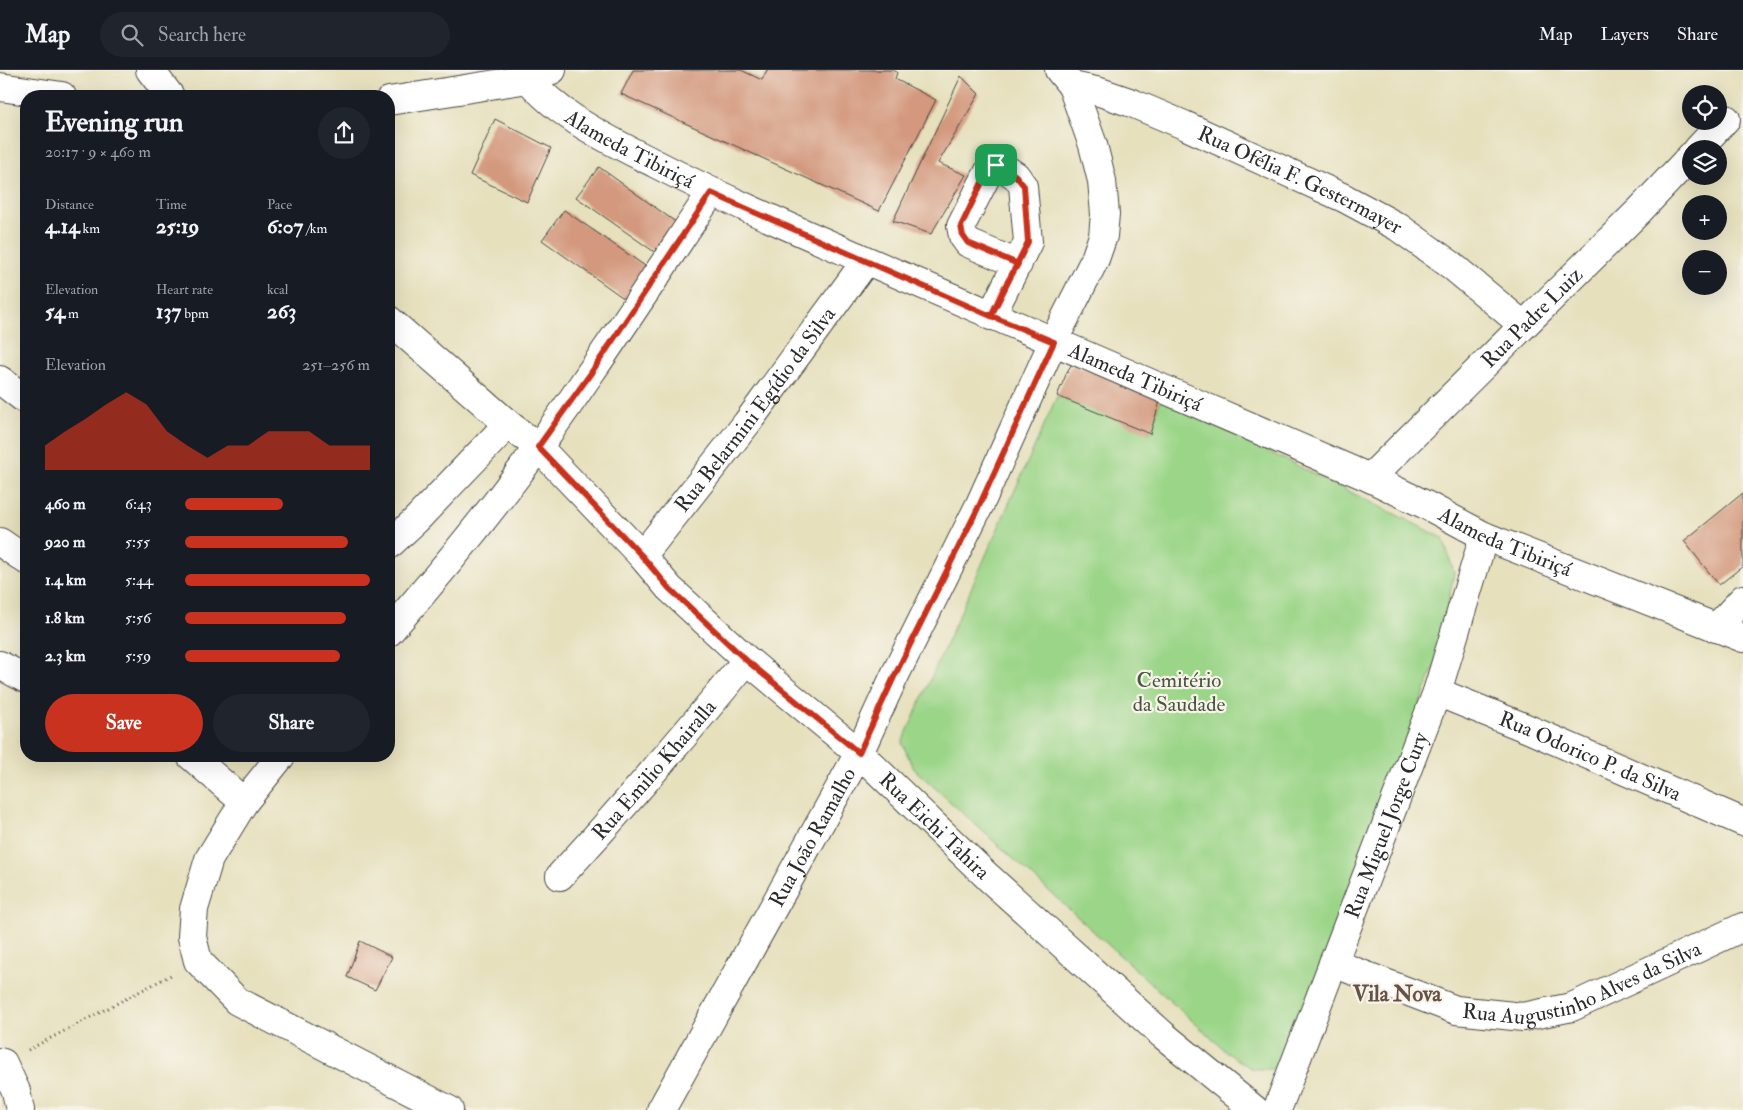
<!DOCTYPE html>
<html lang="en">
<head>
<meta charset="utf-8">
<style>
	:root { --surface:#171b24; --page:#20242c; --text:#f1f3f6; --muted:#9ea1a6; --line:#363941; --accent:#c8321e }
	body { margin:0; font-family:"IM FELL Double Pica",serif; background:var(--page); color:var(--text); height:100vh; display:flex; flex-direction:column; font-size:19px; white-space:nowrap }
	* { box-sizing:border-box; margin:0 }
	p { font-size:16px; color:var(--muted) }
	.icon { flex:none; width:28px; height:28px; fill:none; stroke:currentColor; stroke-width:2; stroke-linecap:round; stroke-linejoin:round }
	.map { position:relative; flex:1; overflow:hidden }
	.sheet { position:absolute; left:20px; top:20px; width:375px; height:672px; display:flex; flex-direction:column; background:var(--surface); border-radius:20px; box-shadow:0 5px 20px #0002 }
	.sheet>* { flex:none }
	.controls { position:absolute; left:1682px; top:15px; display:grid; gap:10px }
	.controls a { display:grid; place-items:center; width:45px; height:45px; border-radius:50%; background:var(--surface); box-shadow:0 5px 20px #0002; font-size:25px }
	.pin { position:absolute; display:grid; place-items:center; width:42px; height:42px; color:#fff; margin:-21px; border-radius:10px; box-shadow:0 2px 8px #0006 }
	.round { display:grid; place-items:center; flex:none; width:52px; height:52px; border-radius:26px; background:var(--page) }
	.headline { display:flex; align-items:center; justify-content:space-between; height:85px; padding:0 25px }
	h1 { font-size:28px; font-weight:800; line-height:38px }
	.metrics { display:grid; grid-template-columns:repeat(3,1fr); gap:8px; height:85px; padding:5px 25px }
	.metrics div { display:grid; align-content:center }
	.metrics b { font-size:21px; font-weight:800 }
	.metrics small { font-size:14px; font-weight:400 }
	.metrics p { font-size:14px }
	.chart { height:140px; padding:10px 25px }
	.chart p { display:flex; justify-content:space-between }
	.chart svg { width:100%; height:90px; margin-top:5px; fill:var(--accent); opacity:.7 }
	.action { display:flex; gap:10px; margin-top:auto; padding:10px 25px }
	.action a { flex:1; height:58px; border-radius:30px; background:var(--accent); color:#fff; font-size:20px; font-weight:800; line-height:58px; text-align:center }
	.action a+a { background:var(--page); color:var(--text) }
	ul { padding:0 25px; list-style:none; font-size:16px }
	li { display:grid; grid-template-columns:80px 60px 1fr; align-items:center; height:38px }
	li i { height:12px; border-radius:6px; background:var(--accent) }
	header { display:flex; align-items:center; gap:30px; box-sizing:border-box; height:70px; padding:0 25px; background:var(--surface); border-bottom:1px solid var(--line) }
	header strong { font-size:24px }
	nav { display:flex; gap:28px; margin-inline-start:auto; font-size:18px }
	.search { width:350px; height:45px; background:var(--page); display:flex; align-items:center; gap:12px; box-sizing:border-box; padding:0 18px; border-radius:28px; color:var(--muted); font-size:19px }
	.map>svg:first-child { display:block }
	.green { fill:#9bd588; stroke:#63805a }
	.building { fill:#d3987d }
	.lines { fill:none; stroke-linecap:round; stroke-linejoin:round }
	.minor-casing { stroke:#474641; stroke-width:30 }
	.path { stroke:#474641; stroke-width:3; stroke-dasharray:1 4; stroke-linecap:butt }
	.minor { stroke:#fff; stroke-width:28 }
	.route-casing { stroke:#fff; stroke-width:10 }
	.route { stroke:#c8321e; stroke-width:6 }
	.labels { text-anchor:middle; stroke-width:4.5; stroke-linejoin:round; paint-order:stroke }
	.street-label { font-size:21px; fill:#2b2b2b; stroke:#f7f3e8 }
	.park-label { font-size:21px; fill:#475642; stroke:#f7f3e8 }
	.neighbourhood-label { font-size:22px; font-weight:bold; fill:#665148; stroke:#f7f3e8 }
</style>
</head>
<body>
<header>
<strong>Map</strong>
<div class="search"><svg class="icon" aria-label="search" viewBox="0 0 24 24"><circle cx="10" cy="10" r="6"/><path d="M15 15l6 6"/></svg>Search here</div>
<nav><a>Map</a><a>Layers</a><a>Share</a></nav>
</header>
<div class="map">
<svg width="1743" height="1040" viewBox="0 0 1743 1040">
	<rect width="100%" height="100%" fill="#f7f3e8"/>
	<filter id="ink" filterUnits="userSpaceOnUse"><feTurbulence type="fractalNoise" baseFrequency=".02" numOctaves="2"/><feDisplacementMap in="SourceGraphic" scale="10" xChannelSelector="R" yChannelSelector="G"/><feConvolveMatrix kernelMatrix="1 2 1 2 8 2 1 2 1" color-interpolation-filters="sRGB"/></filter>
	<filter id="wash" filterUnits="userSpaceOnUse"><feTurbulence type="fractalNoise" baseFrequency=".0096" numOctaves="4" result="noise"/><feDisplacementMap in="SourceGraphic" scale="20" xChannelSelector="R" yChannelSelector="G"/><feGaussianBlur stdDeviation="1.12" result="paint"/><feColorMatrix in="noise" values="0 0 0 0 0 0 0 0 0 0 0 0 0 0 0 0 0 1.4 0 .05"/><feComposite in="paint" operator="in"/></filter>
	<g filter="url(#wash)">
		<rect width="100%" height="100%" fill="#e6e0bd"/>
		<!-- green -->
		<path class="green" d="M1057,326L1150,363L1161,328L1443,468L1454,503L1438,587L1290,975L1273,999H1252L1229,984L914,699L902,673Z"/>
		<g id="blocks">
			<!-- building -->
			<path class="building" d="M633,0H741L762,10L767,0H892L897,2L895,9L936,30L879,141L621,24Z
				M961,6L979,24L938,93L966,105L931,164L893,151Z
				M495,49L551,78L527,132L470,105Z
				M599,97L684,158L663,188L576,127Z
				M564,140L651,200L629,232L542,170Z
				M1072,294L1161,328L1150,364L1057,326L1068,300Z
				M1743,423V496L1719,515L1684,471Z
				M360,871L392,887L375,920L347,907Z"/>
		</g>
	</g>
	<g filter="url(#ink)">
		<use href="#blocks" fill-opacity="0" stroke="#474641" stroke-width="1"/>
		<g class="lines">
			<!-- minor casing -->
			<g class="minor-casing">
				<g id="minor">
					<path d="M150,0L170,26"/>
					<path id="s1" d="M521,0C554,45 607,69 656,94C724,129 794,159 863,189C1032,263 1201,335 1370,408L1428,436L1484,466L1743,568"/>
					<path id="s2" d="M1059,0L1072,16L1100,22L1132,33L1184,55L1344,128L1398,157L1451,195L1523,255"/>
					<path d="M0,17L62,26"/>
					<path d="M389,31L528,9L552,0"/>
					<path d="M1698,79L1726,49"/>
					<path d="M991,246L1028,172L1023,116L1016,106L1007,100L992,95L961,156L963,166L968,173L1018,194"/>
					<path id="s3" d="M389,250L508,354L538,377L642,486L669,518L747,590L859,683L988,807L1163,965L1255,1040"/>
					<path d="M0,310L26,330"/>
					<path id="s4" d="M1370,408L1640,140L1691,86"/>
					<path d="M0,472L26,490"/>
					<path d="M389,475L416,450L508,354"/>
					<path id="s5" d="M642,486L747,353L866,191"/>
					<path d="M1716,558L1743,529"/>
					<path d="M389,562C461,480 530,393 591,302C632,243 671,183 711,123"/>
					<path d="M0,595L26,609"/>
					<path id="s6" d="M1437,622L1526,658L1743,752"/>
					<path d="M191,686L244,732"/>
					<path d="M281,686L244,732L209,789L194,839L192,867L198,891L237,931L449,1040"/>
					<path id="s7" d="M560,806C625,736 686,664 747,590"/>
					<path id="s8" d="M1333,893L1456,940L1523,947L1572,937L1743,857"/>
					<path d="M0,992L3,993L16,1021L20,1040"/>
					<path id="s9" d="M661,1040L859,683L894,607L980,434L1053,272L1095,189L1103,166L1105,144L1102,111L1093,75L1072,16"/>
					<path id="s10" d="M1277,1040L1437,622L1484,466"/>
				</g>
			</g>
			<!-- path -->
			<path class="path" d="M28,980L173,904"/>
			<!-- minor -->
			<use href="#minor" class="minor"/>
		</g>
	</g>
	<g class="lines" filter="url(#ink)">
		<!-- route casing -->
		<g class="route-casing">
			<path id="route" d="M996,95L1007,100L1016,106L1024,116L1028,172L991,246L711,123L591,303L538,377L642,486L669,518L746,590L859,683L894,607L980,434L1054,272L991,246L1004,218L1018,194L968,173L963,166L961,156L990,96L992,95H996"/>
		</g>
		<!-- route -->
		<use href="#route" class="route"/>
	</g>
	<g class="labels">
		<!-- street labels -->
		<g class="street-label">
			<text dy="7" stroke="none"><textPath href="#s1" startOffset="136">Alameda Tibiriçá</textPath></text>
			<text dy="7" stroke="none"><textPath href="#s2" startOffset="268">Rua Ofélia F. Gestermayer</textPath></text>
			<text dy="7" stroke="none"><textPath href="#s4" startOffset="228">Rua Padre Luiz</textPath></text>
			<text dy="7" stroke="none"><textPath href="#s1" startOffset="691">Alameda Tibiriçá</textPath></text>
			<text dy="7" stroke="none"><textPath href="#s5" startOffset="185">Rua Belarmini Egídio da Silva</textPath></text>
			<text dy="7" stroke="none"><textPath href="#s1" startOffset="1096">Alameda Tibiriçá</textPath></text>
			<text dy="7" stroke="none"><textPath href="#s6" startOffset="166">Rua Odorico P. da Silva</textPath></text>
			<text dy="7" stroke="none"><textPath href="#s7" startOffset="142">Rua Emilio Khairalla</textPath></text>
			<text dy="7" stroke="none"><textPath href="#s10" startOffset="305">Rua Miguel Jorge Cury</textPath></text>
			<text dy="7" stroke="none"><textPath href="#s3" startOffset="745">Rua Eichi Tahira</textPath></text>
			<text dy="7" stroke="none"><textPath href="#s9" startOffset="312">Rua João Ramalho</textPath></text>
			<text dy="7" stroke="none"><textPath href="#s8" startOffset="264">Rua Augustinho Alves da Silva</textPath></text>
		</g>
		<!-- park labels -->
		<g class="park-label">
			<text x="1179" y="617">Cemitério<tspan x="1179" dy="24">da Saudade</tspan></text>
		</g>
		<!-- neighbourhood labels -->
		<g class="neighbourhood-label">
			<text x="1397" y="931">Vila Nova</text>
		</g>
	</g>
</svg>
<div class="controls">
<a><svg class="icon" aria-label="locate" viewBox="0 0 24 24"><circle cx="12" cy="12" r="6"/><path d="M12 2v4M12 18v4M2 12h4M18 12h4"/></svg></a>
<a><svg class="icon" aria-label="layers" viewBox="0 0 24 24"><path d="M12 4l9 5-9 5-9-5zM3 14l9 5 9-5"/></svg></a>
<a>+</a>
<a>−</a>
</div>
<div class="pin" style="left:996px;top:95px;background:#1e9e55"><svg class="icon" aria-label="arrive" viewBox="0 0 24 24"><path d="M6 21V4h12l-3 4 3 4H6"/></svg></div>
<section class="sheet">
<div class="headline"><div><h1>Evening run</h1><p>20:17 · 9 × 460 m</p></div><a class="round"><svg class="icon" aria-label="share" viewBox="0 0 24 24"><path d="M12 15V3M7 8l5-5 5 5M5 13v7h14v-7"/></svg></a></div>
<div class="metrics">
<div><p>Distance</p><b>4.14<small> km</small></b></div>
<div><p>Time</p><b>25:19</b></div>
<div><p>Pace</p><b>6:07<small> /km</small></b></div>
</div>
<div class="metrics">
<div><p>Elevation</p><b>54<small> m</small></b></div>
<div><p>Heart rate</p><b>137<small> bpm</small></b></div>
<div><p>kcal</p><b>263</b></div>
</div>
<div class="chart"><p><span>Elevation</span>251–256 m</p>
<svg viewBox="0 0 160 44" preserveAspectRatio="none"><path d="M0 44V32L10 25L20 19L30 12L40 6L50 12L60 25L70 32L80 38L90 32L100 32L110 25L120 25L130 25L140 32L150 32L160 32V44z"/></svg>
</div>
<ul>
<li><b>460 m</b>6:43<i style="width:53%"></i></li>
<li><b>920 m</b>5:55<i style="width:88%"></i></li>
<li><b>1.4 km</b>5:44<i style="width:100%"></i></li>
<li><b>1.8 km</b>5:56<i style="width:87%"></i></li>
<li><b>2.3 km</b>5:59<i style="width:84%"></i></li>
</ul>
<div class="action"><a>Save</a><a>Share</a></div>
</section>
</div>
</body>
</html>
